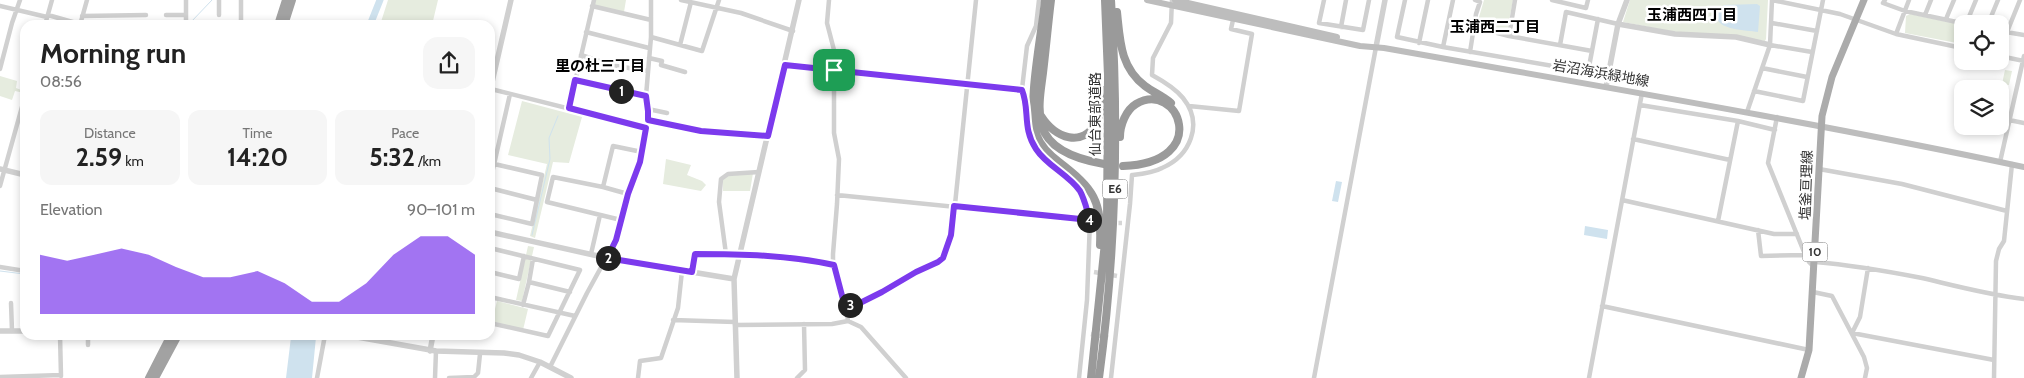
<!DOCTYPE html>
<html lang="en">
<head>
<meta charset="utf-8">
<style>
	:root { --surface:#fff; --page:#f6f6f6; --text:#222; --muted:#767676; --accent:#7c3aed }
	body { margin:0; font-family:Cabin,"Noto Sans JP",sans-serif; background:var(--page); color:var(--text); height:100vh; display:flex; flex-direction:column; font-size:19px; white-space:nowrap }
	* { box-sizing:border-box; margin:0 }
	p { font-size:16px; color:var(--muted) }
	.icon { flex:none; width:28px; height:28px; fill:none; stroke:currentColor; stroke-width:2; stroke-linecap:round; stroke-linejoin:round }
	.map { position:relative; flex:1; overflow:hidden }
	.sheet { position:absolute; left:20px; top:20px; width:475px; height:320px; display:flex; flex-direction:column; background:var(--surface); border-radius:15px; box-shadow:0 2px 8px #0003 }
	.sheet>* { flex:none }
	.controls { position:absolute; left:1954px; top:15px; display:grid; gap:10px }
	.controls a { display:grid; place-items:center; width:55px; height:55px; border-radius:10px; background:var(--surface); box-shadow:0 2px 8px #0003; font-size:25px }
	.pin { position:absolute; display:grid; place-items:center; width:42px; height:42px; color:#fff; margin:-21px; border-radius:10px; box-shadow:0 2px 8px #0006 }
	.km { position:absolute; width:25px; height:25px; margin:-12px; border-radius:50%; background:#222; color:#fff; font-size:14px; line-height:25px; text-align:center }
	.round { display:grid; place-items:center; flex:none; width:52px; height:52px; border-radius:15px; background:var(--page) }
	.headline { display:flex; align-items:center; justify-content:space-between; height:85px; padding:0 20px }
	h1 { font-size:28px; font-weight:700; line-height:38px }
	.figures { display:grid; grid-template-columns:repeat(3,1fr); gap:8px; height:85px; padding:5px 20px }
	.figures div { display:grid; align-content:center; border-radius:12px; background:var(--page); text-align:center }
	.figures b { font-size:25px; font-weight:700 }
	.figures small { font-size:14px; font-weight:400 }
	.figures p { font-size:14px }
	.chart { height:140px; padding:10px 20px }
	.chart p { display:flex; justify-content:space-between }
	.chart svg { width:100%; height:90px; margin-top:5px; fill:var(--accent); opacity:.7 }
	.map>svg:first-child { display:block }
	.green { fill:#e6ecdf }
	.water { fill:#cfe2ee }
	.lines { fill:none; stroke-linecap:round; stroke-linejoin:round }
	.stream { stroke:#cfe2ee; stroke-width:1 }
	.river { stroke:#cfe2ee; stroke-width:7 }
	.minor-tunnel { stroke:#d6d6d6; stroke-width:4.5; stroke-dasharray:4.5 2; stroke-linecap:butt }
	.minor { stroke:#d0d0d0; stroke-width:4.5 }
	.tertiary { stroke:#d0d0d0; stroke-width:5.5 }
	.secondary { stroke:#bdbdbd; stroke-width:6 }
	.primary { stroke:#ababab; stroke-width:7 }
	.trunk { stroke:#a2a2a2; stroke-width:8 }
	.motorway { stroke:#9a9a9a; stroke-width:8 }
	.route-casing { stroke:#fff; stroke-width:10 }
	.route { stroke:#7c3aed; stroke-width:6 }
	.labels { text-anchor:middle; stroke-width:5; stroke-linejoin:round; paint-order:stroke }
	.shield { fill:#fff; stroke:#707070; stroke-width:1 }
	.shield-label { font-size:12px; font-weight:bold; fill:#333 }
	.street-label { font-size:14px; fill:#333; stroke:#fff }
	.neighbourhood-label { font-size:15px; font-weight:bold; fill:#000; stroke:#fff }
</style>
</head>
<body>
<div class="map">
<svg width="2024" height="378" viewBox="0 0 2024 378">
	<rect width="100%" height="100%" fill="#fff"/>
	<!-- green -->
	<path class="green" d="M388,0H438L432,25H380Z
		M595,0H626L624,12L594,5Z
		M1484,0H1513L1507,32L1505,33L1478,26L1477,24Z
		M1630,0H1768L1766,39L1765,41L1675,32L1623,22Z
		M1910,14L1962,25V44L1905,33L1906,16Z
		M2005,70L2012,71L2009,85L2002,84Z
		M0,76L17,81L16,88L24,91V93L15,91L12,100L0,96Z
		M522,101L582,117L569,163L553,162L535,238L530,236L547,164L508,155Z
		M666,159L691,165L687,175L702,181L706,185L701,191L663,184Z
		M753,173L750,191H723V179L728,176Z
		M528,246L534,247L522,301L516,300Z
		M497,301L528,309L523,330L492,321Z"/>
	<!-- water -->
	<path class="water" d="M1757,4L1760,6L1758,32C1745,30 1712,30 1717,12L1724,5Z
		M1336,181L1342,182L1338,202L1332,201Z
		M1585,226L1608,230L1607,239L1584,235Z
		M291,337H316L312,378H286Z"/>
	<g class="lines">
		<!-- stream -->
		<path class="stream" d="M191,22L212,0
			M532,235L550,159L549,138L558,116
			M0,271L24,274"/>
		<!-- river -->
		<path class="river" d="M370,25L380,0"/>
		<!-- minor-tunnel -->
		<path class="minor-tunnel" d="M1112,223H1122
			M1094,272L1117,276
			M1091,334L1110,338"/>
		<!-- minor -->
		<path class="minor" d="M186,0V25
			M241,0V23
			M681,0L741,13L793,31
			M829,0L827,23L834,50V133L839,159L837,204L833,254V263L845,300L848,321
			M1039,0L1036,26L1027,46L1022,89L1025,98L1027,128L1030,138L1042,156L1078,189L1085,202L1090,220L1087,300L1079,378
			M1324,0L1319,23L1363,30L1369,0
			M1405,0L1397,37L1443,47L1588,72L1598,19
			M1552,0L1586,8L1588,0
			M1772,0L1840,14L1896,34L1962,48
			M1885,0L1883,3L1905,11L1966,24
			M0,6L47,17
			M592,6L651,20
			M48,15L83,25
			M166,15H186
			M219,15V0
			M1925,15L1931,0
			M82,16L146,15
			M1946,19L1954,0
			M1772,23L1817,31
			M1966,24L1976,0
			M1988,24L1998,0
			M45,25L52,0
			M80,25L87,0
			M1341,27L1346,0
			M1474,27L1509,36L1592,51
			M2000,31L2024,35
			M586,32L649,48
			M2007,32L2020,0
			M1896,34L1909,0
			M1509,36L1515,0
			M651,37L702,51L719,0
			M1419,43L1428,0
			M680,45L691,2
			M1560,45L1566,12L1618,24
			M1770,45L1812,52
			M1443,47L1453,0
			M1470,52L1476,14L1480,2L1475,0
			M581,55L611,65L647,71
			M2000,56L2024,61
			M649,58L662,61L661,65L685,72
			M785,65L1022,89
			M1762,68L1807,77
			M0,69L12,23L20,0
			M575,81L646,96
			M491,89L646,128
			M1754,91L1803,101L1823,0
			M1640,105L1738,121L1775,130
			M1189,106L1239,111L1252,34L1231,29L1233,20
			M569,108L594,0
			M648,109L667,113
			M1747,112L1770,45L1772,0
			M1777,117L1768,163L1804,252L1809,262L1814,267
			M647,120L701,131L767,136
			M2009,120L2024,123
			M1633,139L1730,160
			M2000,162L2024,56
			M490,163L542,175L532,224L490,214
			M1819,169L1902,184L2007,211
			M490,182L510,94
			M0,186L25,96
			M603,187L553,177L547,202L621,220
			M490,188L537,200
			M628,194L603,187L613,146L642,152
			M837,195L1095,221
			M1622,200L1774,234H1797
			M1718,221L1738,121
			M1758,230L1761,256L1805,255
			M490,248L580,270L548,336L490,323
			M591,254L600,215
			M726,254L719,202L721,179L728,174L759,172
			M533,259L529,282L570,292
			M1815,262C1851,265 1886,271 1922,278C1956,286 1989,295 2024,299
			M0,267L25,271
			M1868,268L1860,317L1852,333L1994,360
			M490,272L519,279L524,256
			M692,272L695,254C742,254 788,255 834,265
			M1813,292L1832,296L1864,357L1867,368L1865,378
			M490,297L575,316
			M11,303L12,331
			M523,305L529,282
			M1602,306L1809,350
			M845,307L862,302L916,272L938,262L943,258L946,250L953,224L976,0
			M673,320L735,322
			M735,325L832,324L848,321L861,327L906,378
			M60,335L61,376
			M88,335V345
			M451,337V335
			M550,367L587,293L616,240L628,194L640,162L648,111L646,96L651,37V0
			M0,377L61,375
			M317,378L325,335
			M435,378L436,351
			M449,378L474,377L478,373L480,354
			M531,378L540,362
			M638,378L640,361L661,358L678,308L682,271
			M797,378L805,370L804,324
			M1111,378L1130,204L1132,175C1142,174 1153,173 1162,168C1190,156 1204,124 1183,98C1175,88 1163,81 1152,75L1153,58L1171,23L1172,0
			M1314,378L1376,47
			M1589,378L1642,93
			M1994,378L1996,261L1999,249L2004,241L2012,164"/>
		<!-- tertiary -->
		<path class="tertiary" d="M1618,24L1675,34L1736,37L1770,45
			M1376,47L1385,0
			M1606,87L1618,24L1627,0
			M490,91L511,0
			M0,169L25,175
			M490,232L607,258L734,279
			M0,331H25
			M346,335L436,351L504,353L519,355L540,362L571,378
			M430,351L433,335
			M737,378L734,279L799,0"/>
		<!-- secondary -->
		<path class="secondary" d="M1147,0L1360,46L1384,48C1598,86 1812,122 2024,167
			M1175,0L1337,37"/>
		<!-- primary -->
		<path class="primary" d="M1801,378L1809,350L1822,116L1832,77L1864,0"/>
		<!-- trunk -->
		<path class="trunk" d="M278,25L286,0
			M284,25L292,0
			M149,378L171,335
			M155,378L178,335"/>
		<!-- motorway -->
		<path class="motorway" d="M1045,0C1042,34 1026,106 1037,136C1041,147 1051,156 1059,162C1094,189 1102,200 1100,245
			M1051,0C1048,24 1046,48 1043,73C1041,89 1037,109 1042,126C1049,151 1081,160 1104,164
			M1117,12C1120,40 1120,67 1145,86C1153,92 1163,96 1171,103
			M1041,116C1055,138 1083,149 1097,121C1102,111 1103,100 1104,90
			M1120,137C1120,125 1126,110 1136,104C1178,79 1213,163 1123,166
			M1091,378L1107,223L1108,76L1105,0
			M1099,378C1116,252 1119,126 1111,0"/>
	</g>
	<g class="lines">
		<!-- route casing -->
		<g class="route-casing">
			<path id="route" d="M785,65L1022,90C1030,110 1022,128 1036,149C1047,166 1068,174 1080,191C1085,200 1087,211 1090,220L954,206L951,235L943,258L938,262L916,272L882,292L862,302L845,307L834,265C788,255 742,254 695,254L692,272L607,258L616,240L628,194L640,162L646,128L569,108L575,80L646,96L648,111V120L701,131L768,136Z"/>
		</g>
		<!-- route -->
		<use href="#route" class="route"/>
	</g>
	<g class="labels">
		<!-- shield labels -->
		<g class="shield">
			<rect x="1102.5" y="179.5" width="25" height="19" rx="4"/>
			<rect x="1802.5" y="242.5" width="25" height="19" rx="4"/>
		</g>
		<g class="shield-label">
			<text x="1115" y="193">E6</text>
			<text x="1815" y="256">10</text>
		</g>
		<!-- street labels -->
		<g class="street-label">
			<text transform="translate(1601 73) rotate(10)" y="5">岩沼海浜緑地線</text>
			<text transform="translate(1095 114) rotate(-90)" y="5">仙台東部道路</text>
			<text transform="translate(1806 185) rotate(-88)" y="5">塩釜亘理線</text>
		</g>
		<!-- neighbourhood labels -->
		<g class="neighbourhood-label">
			<text x="1692" y="20">玉浦西四丁目</text>
			<text x="1495" y="32">玉浦西二丁目</text>
			<text x="600" y="71">里の杜三丁目</text>
		</g>
	</g>
</svg>
<div class="controls">
<a><svg class="icon" aria-label="locate" viewBox="0 0 24 24"><circle cx="12" cy="12" r="6"/><path d="M12 2v4M12 18v4M2 12h4M18 12h4"/></svg></a>
<a><svg class="icon" aria-label="layers" viewBox="0 0 24 24"><path d="M12 4l9 5-9 5-9-5zM3 14l9 5 9-5"/></svg></a>
</div>
<div class="pin" style="left:834px;top:70px;background:#1e9e55"><svg class="icon" aria-label="arrive" viewBox="0 0 24 24"><path d="M6 21V4h12l-3 4 3 4H6"/></svg></div>
<b class="km" style="left:621px;top:91px">1</b>
<b class="km" style="left:608px;top:258px">2</b>
<b class="km" style="left:850px;top:305px">3</b>
<b class="km" style="left:1089px;top:220px">4</b>
<section class="sheet">
<div class="headline"><div><h1>Morning run</h1><p>08:56</p></div><a class="round"><svg class="icon" aria-label="share" viewBox="0 0 24 24"><path d="M12 15V3M7 8l5-5 5 5M5 13v7h14v-7"/></svg></a></div>
<div class="figures">
<div><p>Distance</p><b>2.59<small> km</small></b></div>
<div><p>Time</p><b>14:20</b></div>
<div><p>Pace</p><b>5:32<small> /km</small></b></div>
</div>
<div class="chart"><p><span>Elevation</span>90–101 m</p>
<svg viewBox="0 0 160 44" preserveAspectRatio="none"><path d="M0 44V15L10 18L20 15L30 12L40 15L50 21L60 26L70 26L80 23L90 29L100 38L110 38L120 29L130 15L140 6L150 6L160 15V44z"/></svg>
</div>
</section>
</div>
</body>
</html>
